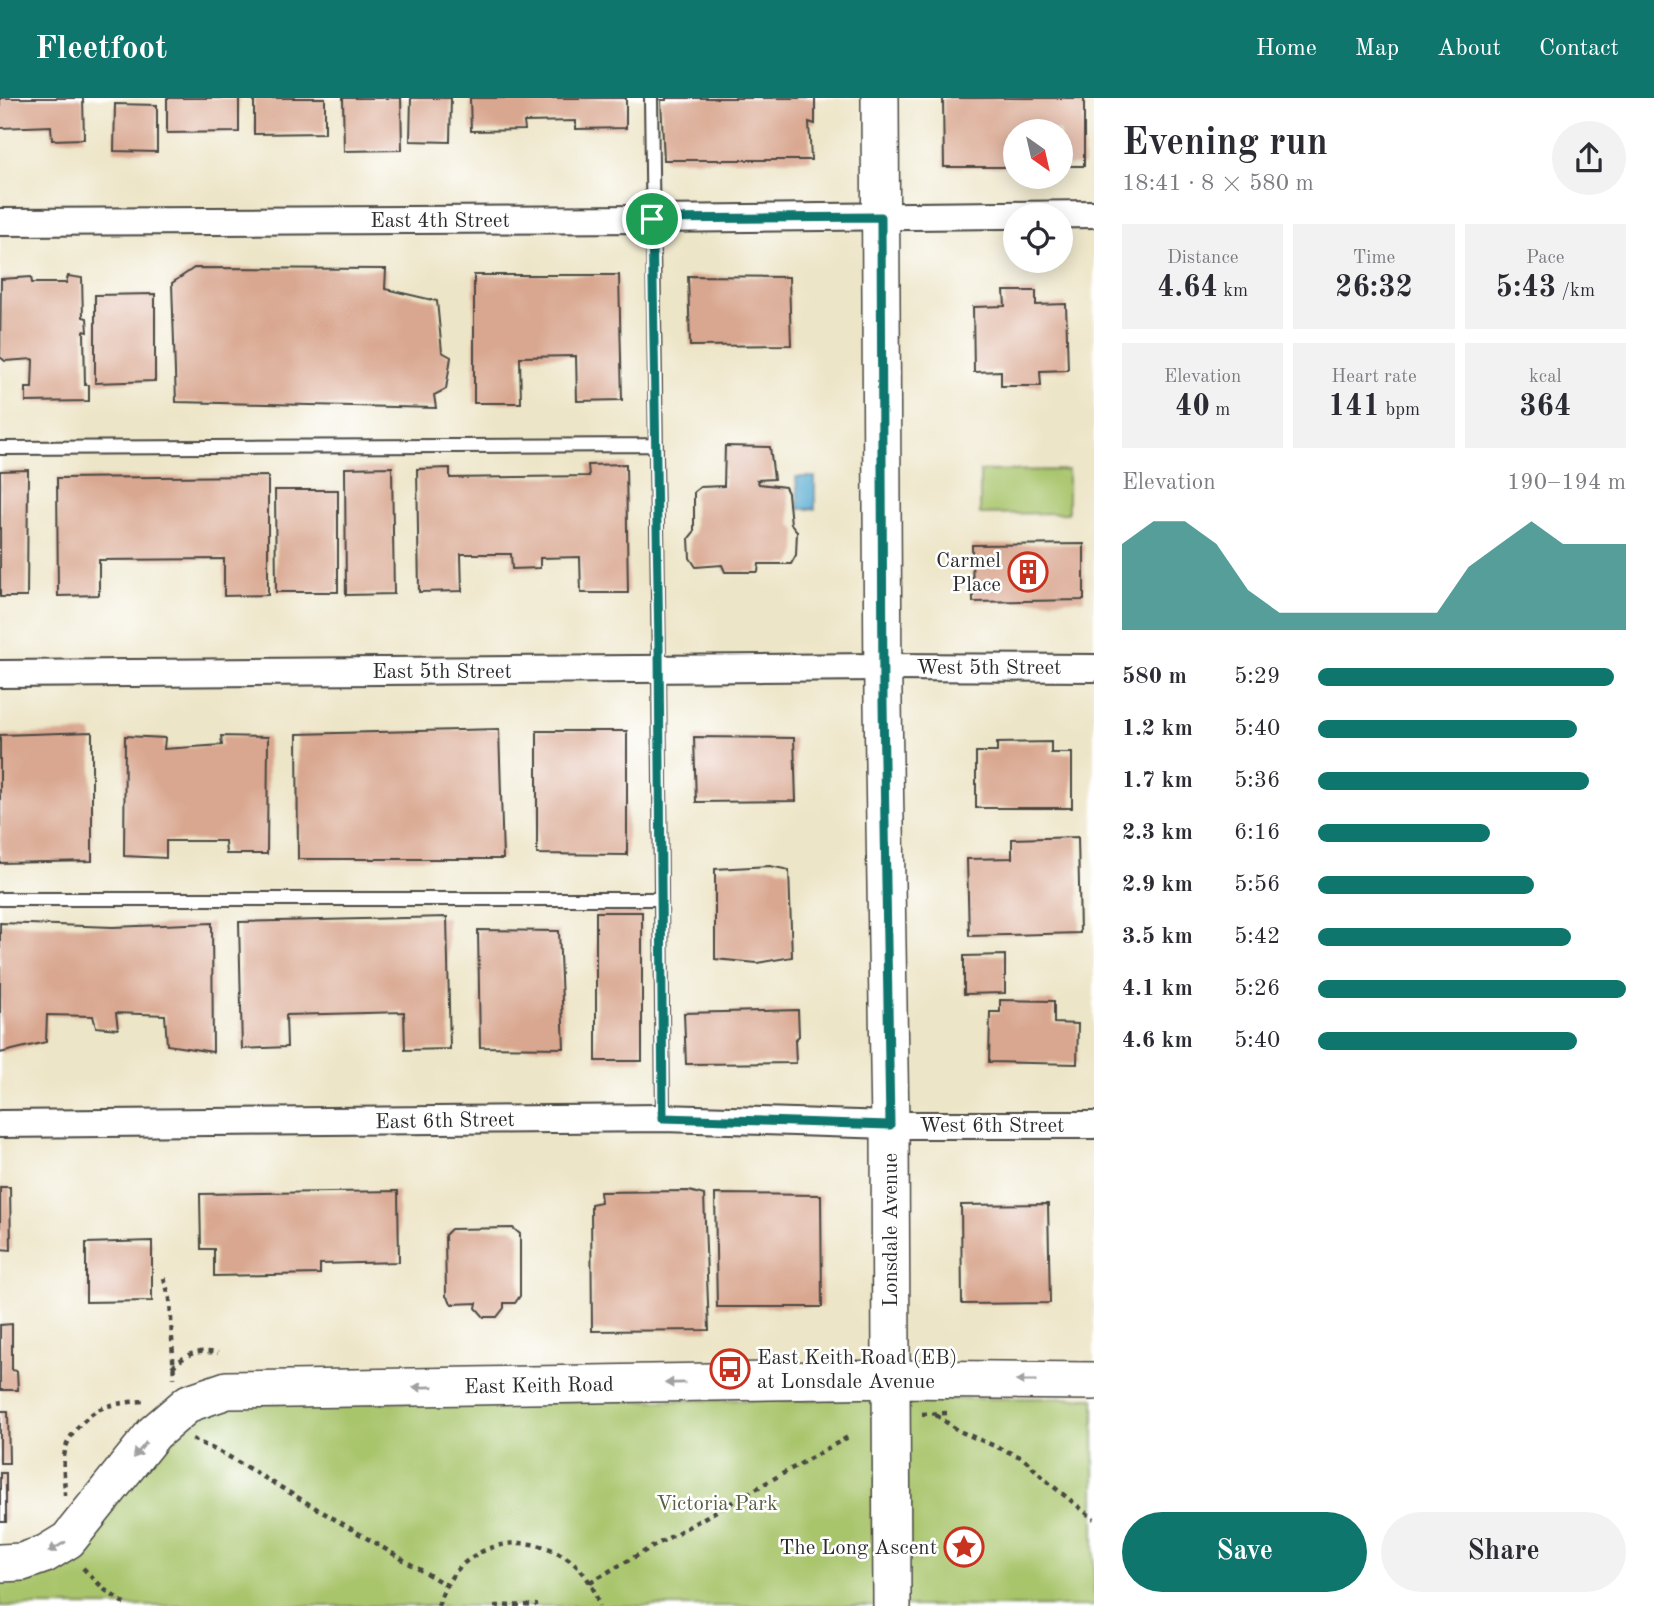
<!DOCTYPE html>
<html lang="en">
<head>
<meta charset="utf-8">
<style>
	:root { --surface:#fff; --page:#f2f2f3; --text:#2b2b33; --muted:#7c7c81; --accent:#0f766e }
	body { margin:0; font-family:"Old Standard TT",serif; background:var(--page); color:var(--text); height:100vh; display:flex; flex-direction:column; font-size:26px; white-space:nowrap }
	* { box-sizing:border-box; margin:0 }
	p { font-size:23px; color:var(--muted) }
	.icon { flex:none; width:38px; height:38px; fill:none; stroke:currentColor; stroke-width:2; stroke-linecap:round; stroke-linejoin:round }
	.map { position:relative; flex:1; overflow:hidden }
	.drawer { display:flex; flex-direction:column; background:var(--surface); width:560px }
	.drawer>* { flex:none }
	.needle { width:46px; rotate:146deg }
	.fabs { position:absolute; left:1003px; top:21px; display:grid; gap:14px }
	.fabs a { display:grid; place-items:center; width:70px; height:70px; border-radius:50%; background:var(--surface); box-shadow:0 4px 18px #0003; font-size:35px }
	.pin { position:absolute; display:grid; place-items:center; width:60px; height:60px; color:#fff; margin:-30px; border:4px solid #fff; border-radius:50%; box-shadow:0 2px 7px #0007 }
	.round { display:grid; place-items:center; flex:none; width:74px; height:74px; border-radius:37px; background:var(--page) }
	.summary { display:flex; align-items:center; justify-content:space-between; height:119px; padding:0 28px }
	h1 { font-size:38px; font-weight:700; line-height:52px }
	.metrics { display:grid; grid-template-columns:repeat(3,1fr); gap:10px; height:119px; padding:7px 28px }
	.metrics div { display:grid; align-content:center; border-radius:0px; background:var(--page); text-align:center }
	.metrics b { font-size:30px; font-weight:700 }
	.metrics small { font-size:19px; font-weight:400 }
	.metrics p { font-size:19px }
	.chart { height:196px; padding:14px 28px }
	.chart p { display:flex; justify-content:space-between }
	.chart svg { width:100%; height:126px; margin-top:7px; fill:var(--accent); opacity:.7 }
	.button { display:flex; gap:14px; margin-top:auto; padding:14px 28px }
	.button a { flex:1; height:80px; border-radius:42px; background:var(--accent); color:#fff; font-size:28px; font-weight:700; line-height:80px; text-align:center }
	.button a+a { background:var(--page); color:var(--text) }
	ul { padding:0 28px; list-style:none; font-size:23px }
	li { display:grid; grid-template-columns:112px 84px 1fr; align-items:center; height:52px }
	li i { height:18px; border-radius:9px; background:var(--accent) }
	header { display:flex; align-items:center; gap:42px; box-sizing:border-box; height:98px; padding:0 35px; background:var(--accent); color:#fff }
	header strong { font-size:33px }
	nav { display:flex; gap:38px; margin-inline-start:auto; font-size:24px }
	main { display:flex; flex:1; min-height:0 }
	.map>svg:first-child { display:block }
	.green { fill:#a9c56c; stroke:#6a784c; stroke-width:2 }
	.water { fill:#52a9cf; stroke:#3e6a7d; stroke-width:2 }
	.building { fill:#d9a790 }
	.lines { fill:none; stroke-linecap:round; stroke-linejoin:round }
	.lane-casing { stroke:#484742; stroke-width:16 }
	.street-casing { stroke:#484742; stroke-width:30 }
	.secondary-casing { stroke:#484742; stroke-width:40 }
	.path { stroke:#484742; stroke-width:4.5; stroke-dasharray:5 5; stroke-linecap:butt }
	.lane { stroke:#fff; stroke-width:12 }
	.street { stroke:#fff; stroke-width:26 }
	.secondary { stroke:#fff; stroke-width:37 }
	.oneway { fill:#a0a0a0 }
	.route-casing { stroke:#fff; stroke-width:14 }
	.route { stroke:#0f766e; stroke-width:9 }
	.labels { text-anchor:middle; stroke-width:5; stroke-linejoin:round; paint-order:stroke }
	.street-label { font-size:21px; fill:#2b2b2b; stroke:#fff }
	.poi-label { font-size:21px; fill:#2b2b2b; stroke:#fff; text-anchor:end }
	.park-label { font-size:21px; fill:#576142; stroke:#fff }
</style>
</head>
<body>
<header>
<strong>Fleetfoot</strong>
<nav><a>Home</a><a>Map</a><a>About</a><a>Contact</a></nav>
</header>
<main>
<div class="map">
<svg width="1094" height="1508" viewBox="0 0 1094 1508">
	<rect width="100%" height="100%" fill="#fff"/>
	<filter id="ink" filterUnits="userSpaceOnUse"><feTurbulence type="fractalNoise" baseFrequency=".0143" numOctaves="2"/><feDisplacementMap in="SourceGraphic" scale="14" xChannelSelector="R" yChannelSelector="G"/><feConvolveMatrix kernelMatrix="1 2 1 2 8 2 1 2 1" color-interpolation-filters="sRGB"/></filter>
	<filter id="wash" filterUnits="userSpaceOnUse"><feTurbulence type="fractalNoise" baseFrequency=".00686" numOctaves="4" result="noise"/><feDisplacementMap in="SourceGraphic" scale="28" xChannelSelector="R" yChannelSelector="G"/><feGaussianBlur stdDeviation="1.57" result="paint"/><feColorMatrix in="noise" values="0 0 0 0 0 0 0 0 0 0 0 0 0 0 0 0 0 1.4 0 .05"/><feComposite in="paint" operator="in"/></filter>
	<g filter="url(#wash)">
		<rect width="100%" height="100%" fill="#ede5c7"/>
		<!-- green -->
		<path class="green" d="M1068,372V415L980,416V373Z
			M1094,1300V1508H0V1477L122,1393L194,1319L227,1305Z"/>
		<!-- water -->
		<path class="water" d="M796,379H815V411H799Z"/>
		<g id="blocks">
			<!-- building -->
			<path class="building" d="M0,0H83L84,41L52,42L51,28L0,30Z
				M167,0H239V34L167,35Z
				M254,0H325V35L254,36Z
				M343,0H401L402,52L344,53Z
				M411,0H451L450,44L410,43Z
				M470,0H626V30L576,31V23L524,24L525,32L471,33Z
				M666,0H815V26L809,24L811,62H664L661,2H666Z
				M943,0H1084V68H1060V33H1015V69H944Z
				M115,6L157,7V54L114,53Z
				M194,170L386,171L385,191L437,203L442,254L451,259L446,291L434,297L436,310L176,304L172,185Z
				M474,177H619L622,302L577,303L576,258L520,259L521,305H474Z
				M68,178L82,180L83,219L87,220L88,234L84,233L85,287H89V303L26,304V290H32L33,261L5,263L0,259L1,181L31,179L32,185H66Z
				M688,178L789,179L791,247L690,248Z
				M1004,193H1036V207L1066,206L1068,272L1040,273L1041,288H1001V273L974,274L973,209L1005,208Z
				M155,196V283L95,285V197Z
				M725,348L770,349L774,381L757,382L759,386L785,389L788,395L791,426L797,433L796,457L791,466H759L758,474H725L722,467L696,469L690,460L689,440L694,434V394L700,389L724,388Z
				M626,366L628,495H581L580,459L540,460V470L512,471L511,456H461L462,493L419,494L417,371L450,370V380L589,378L588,367Z
				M392,369L394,496L346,497L345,370Z
				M28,372L27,499H0V373Z
				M268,378V497L224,498V461L99,462V497L58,498L57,380Z
				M275,392H338V494H276Z
				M1084,446V502L973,504L972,447Z
				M499,631L503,761H298L297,636Z
				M537,633H627V757L537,756Z
				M92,634V763L0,765V637Z
				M125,638L165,640L164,651L222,647L221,638L268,639L267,756H226L225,743H166V760L124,758Z
				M694,639L794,640L796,703L696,704Z
				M1051,644V655H1072V710H976V654H997V645Z
				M1078,739L1080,835L969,838L967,761L1012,760V741Z
				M770,768L789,772L792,859L757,865L715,861V771Z
				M596,814H642V963H596Z
				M447,819L450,951L405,952L404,914L286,917L287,949L242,951L239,824Z
				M0,825L113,829L212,825L213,954L167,947L165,917L116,915L118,931L96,929L93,918L47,917L46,944L0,955Z
				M478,832L559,833L564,950L480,949Z
				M1005,857V895L964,896V858Z
				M1000,902L1054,903V925L1078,926L1077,966L989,964L990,914H1000Z
				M798,912L799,938L795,942L796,965L686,966L684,915Z
				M0,1089H10L11,1152L0,1151Z
				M398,1093L399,1164L320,1166V1176L214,1178V1151H201L200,1096Z
				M689,1093L704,1097L709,1232L592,1233L591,1106L601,1104L600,1094Z
				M715,1096L821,1097L822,1209H717Z
				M1048,1106L1050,1205L962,1206L961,1107Z
				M513,1130L520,1136V1198L515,1205H504V1210L497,1219H484L476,1210L477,1205L452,1206L446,1198L445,1137L451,1131Z
				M152,1143V1203L86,1204V1145Z
				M12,1226V1272L17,1273L18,1292H0V1227Z
				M0,1313H8L9,1365H0Z
				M0,1375H6V1424H0Z"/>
		</g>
	</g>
	<g filter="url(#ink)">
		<use href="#blocks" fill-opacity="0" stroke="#484742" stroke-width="2"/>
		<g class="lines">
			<!-- lane casing -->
			<g class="lane-casing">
				<path id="lane" d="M651,0L659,571L663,1020
					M0,350L655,347
					M0,801H660"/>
			</g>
			<!-- street casing -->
			<g class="street-casing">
				<path id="street" d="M0,124L652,121L1094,116
					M0,576L883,569L1094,570
					M0,1026L663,1020L890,1027H1094"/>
			</g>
			<!-- secondary casing -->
			<g class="secondary-casing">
				<path id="secondary" d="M880,0L883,605L890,1027L892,1508
					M0,1465L22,1464L45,1456L68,1442L154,1335L189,1305L227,1292L891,1281L1094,1283"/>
			</g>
			<!-- path -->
			<path class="path" d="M164,1180L170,1201L174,1280
				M172,1269C190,1254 195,1252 218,1255
				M922,1316L948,1315
				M936,1317L959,1333L1023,1360L1049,1385L1094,1421
				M192,1341L226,1357L446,1487
				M65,1398C65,1384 62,1367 65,1353C68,1336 89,1314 105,1309C117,1305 130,1304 143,1303
				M83,1470L105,1492L128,1508
				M590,1484L848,1339
				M438,1508C443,1493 450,1478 462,1467C509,1425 585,1446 599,1508
				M495,1508L536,1507V1508"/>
			<!-- lane -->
			<use href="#lane" class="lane"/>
			<!-- street -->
			<use href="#street" class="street"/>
			<!-- secondary -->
			<use href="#secondary" class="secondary"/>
		</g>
		<!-- one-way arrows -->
		<defs><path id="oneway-solid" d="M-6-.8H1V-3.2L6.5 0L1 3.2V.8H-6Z" transform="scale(1.75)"/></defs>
		<g class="oneway">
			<use href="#oneway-solid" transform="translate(1026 1283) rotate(-180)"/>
			<use href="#oneway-solid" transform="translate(675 1285) rotate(179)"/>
			<use href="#oneway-solid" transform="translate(423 1289) rotate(179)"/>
			<use href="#oneway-solid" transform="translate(140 1352) rotate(129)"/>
			<use href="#oneway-solid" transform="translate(57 1449) rotate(149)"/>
		</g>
	</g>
	<g class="lines" filter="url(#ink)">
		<!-- route casing -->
		<g class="route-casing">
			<path id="route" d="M881,119L883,605L890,1027L663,1020L659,551L652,121Z"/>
		</g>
		<!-- route -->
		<use href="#route" class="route"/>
	</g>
	<!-- icons -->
	<defs>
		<g id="building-ring" transform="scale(2.0125)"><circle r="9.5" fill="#fff" stroke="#c8321e" stroke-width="1.5"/><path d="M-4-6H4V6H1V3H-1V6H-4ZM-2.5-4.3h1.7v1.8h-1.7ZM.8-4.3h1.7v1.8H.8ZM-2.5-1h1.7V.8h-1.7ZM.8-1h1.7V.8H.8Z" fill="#c8321e"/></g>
		<g id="bus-ring" transform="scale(2.0125)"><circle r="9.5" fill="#fff" stroke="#c8321e" stroke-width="1.5"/><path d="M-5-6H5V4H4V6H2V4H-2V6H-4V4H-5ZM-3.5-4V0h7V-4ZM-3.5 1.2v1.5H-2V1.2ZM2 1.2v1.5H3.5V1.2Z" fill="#c8321e"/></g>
		<g id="sight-ring" transform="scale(2.0125)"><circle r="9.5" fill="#fff" stroke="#c8321e" stroke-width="1.5"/><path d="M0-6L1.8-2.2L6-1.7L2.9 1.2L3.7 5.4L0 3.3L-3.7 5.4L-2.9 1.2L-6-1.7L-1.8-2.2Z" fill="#c8321e"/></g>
	</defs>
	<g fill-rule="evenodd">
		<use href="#building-ring" x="1028" y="474"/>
		<use href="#bus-ring" x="730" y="1271"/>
		<use href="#sight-ring" x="964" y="1449"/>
	</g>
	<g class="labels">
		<!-- street labels -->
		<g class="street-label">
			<text x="440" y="129">East 4th Street</text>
			<text x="989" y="576">West 5th Street</text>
			<text x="442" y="580">East 5th Street</text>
			<text transform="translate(445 1022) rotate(-1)" y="7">East 6th Street</text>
			<text x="992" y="1034">West 6th Street</text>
			<text transform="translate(890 1132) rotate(-90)" y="7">Lonsdale Avenue</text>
			<text transform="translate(539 1287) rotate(-1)" y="7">East Keith Road</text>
		</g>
		<!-- poi labels -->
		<g class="poi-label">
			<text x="1001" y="469">Carmel<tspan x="1001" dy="24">Place</tspan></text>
			<text x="757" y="1266" text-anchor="start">East Keith Road (EB)<tspan x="757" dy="24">at Lonsdale Avenue</tspan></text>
			<text x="937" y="1456">The Long Ascent</text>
		</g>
		<!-- park labels -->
		<g class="park-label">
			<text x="717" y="1412">Victoria Park</text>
		</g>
	</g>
</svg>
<div class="fabs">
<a><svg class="needle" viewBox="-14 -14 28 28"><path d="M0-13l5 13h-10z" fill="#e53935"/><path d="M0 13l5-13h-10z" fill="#7c7c81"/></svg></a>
<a><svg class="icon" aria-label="locate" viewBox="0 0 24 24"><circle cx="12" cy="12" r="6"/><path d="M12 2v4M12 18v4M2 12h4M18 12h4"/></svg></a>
</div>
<div class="pin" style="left:652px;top:121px;background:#1e9e55"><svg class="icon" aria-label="arrive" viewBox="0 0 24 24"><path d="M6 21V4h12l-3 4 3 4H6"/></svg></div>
</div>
<section class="drawer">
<div class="summary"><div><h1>Evening run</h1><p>18:41 · 8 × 580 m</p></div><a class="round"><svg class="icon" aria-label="share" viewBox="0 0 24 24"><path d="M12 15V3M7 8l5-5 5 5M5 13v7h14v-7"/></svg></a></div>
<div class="metrics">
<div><p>Distance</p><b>4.64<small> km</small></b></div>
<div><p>Time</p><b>26:32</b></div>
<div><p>Pace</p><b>5:43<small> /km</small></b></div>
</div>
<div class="metrics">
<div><p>Elevation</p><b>40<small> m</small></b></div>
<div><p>Heart rate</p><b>141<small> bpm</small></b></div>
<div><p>kcal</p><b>364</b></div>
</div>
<div class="chart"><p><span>Elevation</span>190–194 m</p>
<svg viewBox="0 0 160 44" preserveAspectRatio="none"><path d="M0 44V14L10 6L20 6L30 14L40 30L50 38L60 38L70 38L80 38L90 38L100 38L110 22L120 14L130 6L140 14L150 14L160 14V44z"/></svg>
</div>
<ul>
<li><b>580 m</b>5:29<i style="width:96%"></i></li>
<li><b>1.2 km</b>5:40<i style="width:84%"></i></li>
<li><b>1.7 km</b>5:36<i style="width:88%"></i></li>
<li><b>2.3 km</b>6:16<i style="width:56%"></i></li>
<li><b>2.9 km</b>5:56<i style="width:70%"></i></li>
<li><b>3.5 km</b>5:42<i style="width:82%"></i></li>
<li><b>4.1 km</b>5:26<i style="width:100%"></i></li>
<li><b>4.6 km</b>5:40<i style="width:84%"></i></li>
</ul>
<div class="button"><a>Save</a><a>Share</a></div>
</section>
</main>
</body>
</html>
